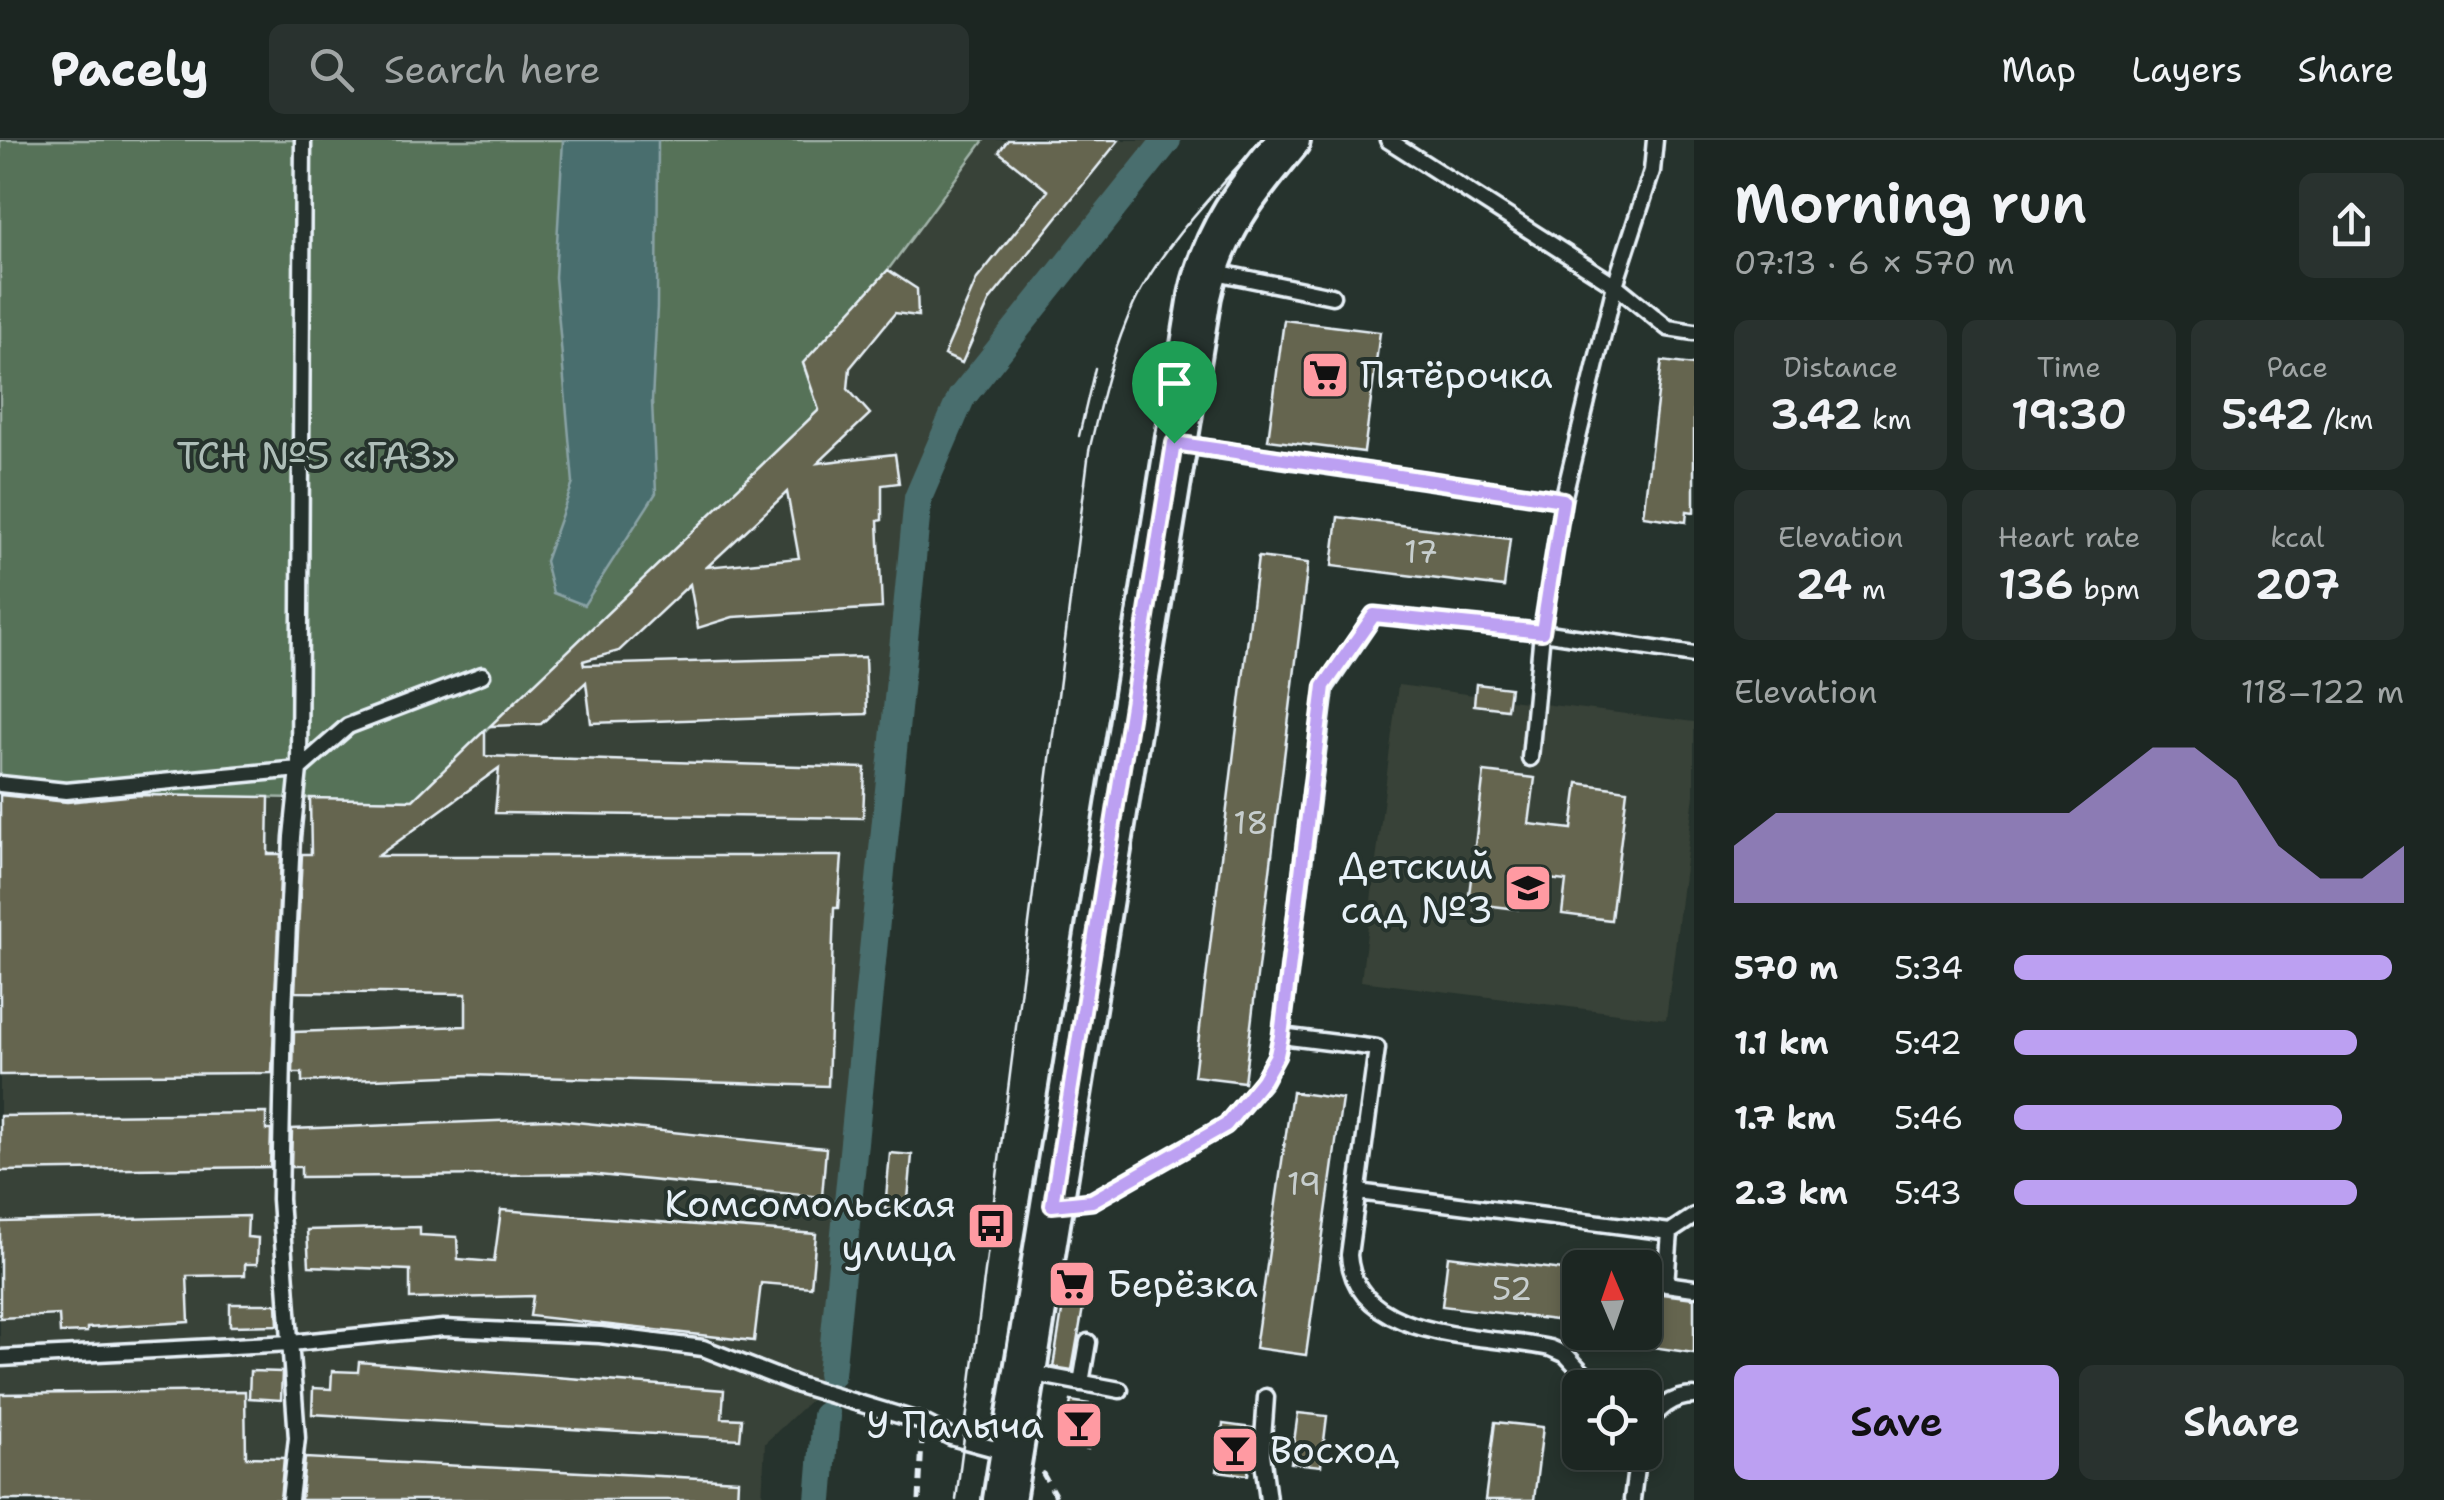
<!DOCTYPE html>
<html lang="en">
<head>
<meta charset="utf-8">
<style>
	:root { --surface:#1c2622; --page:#29322f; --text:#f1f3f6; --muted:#a0a5a5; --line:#3a4340; --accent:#bca0f2 }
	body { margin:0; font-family:"Shantell Sans",sans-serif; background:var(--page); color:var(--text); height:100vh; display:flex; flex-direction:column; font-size:38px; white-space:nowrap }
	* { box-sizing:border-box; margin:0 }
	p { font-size:32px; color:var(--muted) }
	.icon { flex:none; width:55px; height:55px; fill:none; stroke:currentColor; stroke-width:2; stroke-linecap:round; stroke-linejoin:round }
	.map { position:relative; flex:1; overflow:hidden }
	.panel { display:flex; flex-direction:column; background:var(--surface); width:750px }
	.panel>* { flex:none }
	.needle { width:65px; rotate:358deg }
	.buttons { position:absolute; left:1562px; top:1110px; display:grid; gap:20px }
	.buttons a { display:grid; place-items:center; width:100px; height:100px; border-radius:15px; background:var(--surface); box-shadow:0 5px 15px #0003,0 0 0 2px var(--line); font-size:50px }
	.pin { position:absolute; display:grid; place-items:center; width:85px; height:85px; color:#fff; margin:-102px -42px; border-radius:50% 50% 50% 0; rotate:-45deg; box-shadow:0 0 10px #0007 }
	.pin .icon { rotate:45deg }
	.round { display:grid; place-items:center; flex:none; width:105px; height:105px; border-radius:15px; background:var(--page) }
	.headline { display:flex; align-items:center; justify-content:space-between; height:170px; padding:0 40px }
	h1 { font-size:55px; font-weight:600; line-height:75px }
	.stats { display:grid; grid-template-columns:repeat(3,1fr); gap:15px; height:170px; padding:10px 40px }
	.stats div { display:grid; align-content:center; border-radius:15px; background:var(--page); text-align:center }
	.stats b { font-size:42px; font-weight:600 }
	.stats small { font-size:28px; font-weight:400 }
	.stats p { font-size:28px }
	.chart { height:280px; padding:20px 40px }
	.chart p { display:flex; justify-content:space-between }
	.chart svg { width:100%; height:180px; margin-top:10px; fill:var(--accent); opacity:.7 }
	.cta { display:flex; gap:20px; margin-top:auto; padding:20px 40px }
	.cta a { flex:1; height:115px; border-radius:15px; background:var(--accent); color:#111; font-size:40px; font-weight:600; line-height:115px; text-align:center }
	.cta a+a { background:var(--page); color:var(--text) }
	ul { padding:0 40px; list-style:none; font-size:32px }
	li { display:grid; grid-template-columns:160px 120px 1fr; align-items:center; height:75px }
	li i { height:25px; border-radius:12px; background:var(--accent) }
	header { display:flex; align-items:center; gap:60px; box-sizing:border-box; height:140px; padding:0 50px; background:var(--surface); border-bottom:2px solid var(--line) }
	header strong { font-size:48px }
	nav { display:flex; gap:55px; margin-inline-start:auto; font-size:35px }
	.search { width:700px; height:90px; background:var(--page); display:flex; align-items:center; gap:25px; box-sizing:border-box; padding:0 35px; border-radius:15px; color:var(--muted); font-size:38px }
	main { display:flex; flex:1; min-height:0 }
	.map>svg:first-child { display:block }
	.built { fill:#394238 }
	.green { fill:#577259; stroke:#a0b2a8; stroke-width:2.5 }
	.water { fill:#4a6e6e; stroke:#89a2a5; stroke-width:2.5 }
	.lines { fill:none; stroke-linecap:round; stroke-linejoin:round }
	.canal { stroke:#4a6e6e; stroke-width:28 }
	.building { fill:#656550; stroke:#e8f1f8; stroke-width:2.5; fill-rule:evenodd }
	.lane-casing { stroke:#e8f1f8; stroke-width:21 }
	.secondary-casing { stroke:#e8f1f8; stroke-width:48 }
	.path { stroke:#e8f1f8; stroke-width:5; stroke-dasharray:10 8; stroke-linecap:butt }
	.lane { stroke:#26332d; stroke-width:14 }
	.secondary { stroke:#26332d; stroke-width:40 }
	.tram { stroke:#e8f1f8; stroke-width:2.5 }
	.route-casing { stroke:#fff; stroke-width:20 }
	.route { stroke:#bca0f2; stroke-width:12 }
	.labels { text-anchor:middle; stroke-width:8; stroke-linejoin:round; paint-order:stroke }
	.number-label { font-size:32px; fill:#c7cece }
	.poi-label { font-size:38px; fill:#e8f1f8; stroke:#26332d; text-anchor:start }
	.park-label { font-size:38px; fill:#aebeb8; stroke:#26332d }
</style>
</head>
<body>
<header>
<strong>Pacely</strong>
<div class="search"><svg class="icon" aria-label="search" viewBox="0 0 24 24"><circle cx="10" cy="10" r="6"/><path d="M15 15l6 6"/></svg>Search here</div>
<nav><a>Map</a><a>Layers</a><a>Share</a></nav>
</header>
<main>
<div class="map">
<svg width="1694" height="1360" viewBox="0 0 1694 1360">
	<rect width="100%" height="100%" fill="#26332d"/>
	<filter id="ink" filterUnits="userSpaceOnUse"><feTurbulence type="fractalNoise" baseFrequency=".01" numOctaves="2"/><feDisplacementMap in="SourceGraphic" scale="20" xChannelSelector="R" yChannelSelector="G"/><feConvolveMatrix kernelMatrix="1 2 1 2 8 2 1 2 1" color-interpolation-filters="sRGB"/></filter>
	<g filter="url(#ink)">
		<!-- built -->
		<path class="built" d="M984,0H1162L959,246L914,357L839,1233L765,1303L762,1360H0V653L413,660L579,499L803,223L888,130Z
			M1476,544L1510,548L1509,560L1694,582V655L1666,879L1361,841L1398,545L1474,555Z"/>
		<!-- green -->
		<path class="green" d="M0,0H984L888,130L803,223L819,270L413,660L0,653Z"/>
		<!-- water -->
		<path class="water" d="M563,0H658L657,167L652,261L656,353L584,465L553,453L545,421L573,343L555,137Z"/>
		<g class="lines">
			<!-- canal -->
			<path class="canal" d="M831,1234L918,358L961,258L1167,0
				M819,1360L826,1276"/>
		</g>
		<!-- building -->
		<path class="building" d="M1008,0H1119L990,160L962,223L944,215L977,139L1048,51L999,12Z
			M888,130L917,149L918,176L895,173L850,228L848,249L870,274L818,323L895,314L899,343L882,345V380L878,381L882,468L733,477L698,488L690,444L619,511L583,521L584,525L865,517L867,574L591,583L586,542L541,584L490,586L819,270L803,223ZM787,352L799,418L707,427L784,355Z
			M1284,180L1380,192L1364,312L1268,300Z
			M1662,221L1694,225V372L1687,371L1686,382L1643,376Z
			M1338,377L1510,399L1504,447L1332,426Z
			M1258,417L1308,423L1244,942L1194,936Z
			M1476,544L1510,548L1507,569L1474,565Z
			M485,590V616L865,628L863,678L495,673L499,628L378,716H842L838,768H834L828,946L470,935L302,942V933H293L294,892L466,886V854L295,852L302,714H311L310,658L413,660Z
			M1484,632L1535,638L1529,684L1572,689L1578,643L1627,650L1611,780L1562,774L1566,741L1523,736L1518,769L1468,763Z
			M0,655L67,662L137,655L269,657L268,714H281L272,933L0,935Z
			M1292,952L1342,959L1306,1215L1255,1208Z
			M266,973V990H271L270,1027L0,1031V976Z
			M547,979L826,1008L822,1057L588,1034L301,1037V1027H291L292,989Z
			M890,1013L912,1015L907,1071L885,1069Z
			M501,1070L816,1094L811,1147L761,1143L754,1201L530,1176L533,1156L410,1159V1130L309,1126L307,1090L420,1087V1095L457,1097L458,1119L494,1122Z
			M248,1076L247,1097L258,1098L257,1124H245V1135L187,1136L189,1182L87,1188V1192L60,1193L59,1175L0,1178V1082Z
			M1448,1116L1580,1132V1183L1442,1166Z
			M1646,1152L1694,1158V1213L1645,1206Z
			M1064,1159L1084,1162L1072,1230L1053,1227Z
			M230,1164H277L278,1185L230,1186Z
			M359,1222L724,1250L722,1278L742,1279L740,1299L312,1274L313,1248L331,1249L332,1231L358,1232Z
			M250,1231L282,1232L281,1260L249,1258Z
			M245,1251L246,1317L284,1318L280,1360H0V1254Z
			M1071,1261L1095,1265L1088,1309L1063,1304Z
			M1298,1273L1327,1276L1321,1326L1291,1323Z
			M1495,1282L1543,1287L1534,1360H1485Z
			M1223,1284L1253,1288L1248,1335L1217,1331Z
			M305,1318L738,1340L737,1360H301Z"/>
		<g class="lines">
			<!-- lane casing -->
			<g class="lane-casing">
				<path id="lane" d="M1388,0L1615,145L1668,188L1694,192
					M1211,131L1332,156
					M1178,304L1563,360L1542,492L1530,618
					M1563,360L1615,145L1652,31L1655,0
					M0,644L66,651L299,629L348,586L482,535
					M1281,896L1377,908L1349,1115C1355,1203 1487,1194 1550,1208L1566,1215L1597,1248
					M1358,1052L1670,1092L1694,1076
					M1055,1065L1092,1061L1226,985L1263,941L1277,915L1281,896L1325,547L1374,475L1542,492L1694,515
					M1670,1092L1666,1144L1694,1148
					M0,1218L291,1203L443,1188L600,1195L703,1208L798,1245L922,1282L951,1297L1010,1313
					M1030,1233L1120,1250
					M1081,1243L1088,1202
					M1266,1257L1262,1313L1268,1360
					M1645,1286C1659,1270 1671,1256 1694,1256
					M290,1360L297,1298L280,1059L284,870L292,697L299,629L303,0
					M1632,1360L1638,1312"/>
			</g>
			<!-- secondary casing -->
			<g class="secondary-casing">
				<path id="secondary" d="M1004,1360L1200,156C1214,91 1247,50 1289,0"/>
			</g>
			<!-- path -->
			<path class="path" d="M1042,1332L1058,1360
				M919,1360L922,1300"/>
			<!-- lane -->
			<use href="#lane" class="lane"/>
			<!-- secondary -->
			<use href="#secondary" class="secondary"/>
			<!-- tram -->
			<path class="tram" d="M1079,296L1095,228
				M956,1360L1089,311C1101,261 1112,211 1134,164C1163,103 1217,51 1261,0"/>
		</g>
	</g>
	<g class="lines" filter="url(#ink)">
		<!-- route casing -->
		<g class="route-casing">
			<path id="route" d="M1174,303L1563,360L1542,492L1374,475L1324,546L1281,896L1277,915L1263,940L1226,985L1092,1061L1052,1065Z"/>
		</g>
		<!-- route -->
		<use href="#route" class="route"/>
	</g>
	<!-- icons -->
	<defs>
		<g id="supermarket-square" transform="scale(2.5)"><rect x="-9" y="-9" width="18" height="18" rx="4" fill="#ff9aa2" stroke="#26332d"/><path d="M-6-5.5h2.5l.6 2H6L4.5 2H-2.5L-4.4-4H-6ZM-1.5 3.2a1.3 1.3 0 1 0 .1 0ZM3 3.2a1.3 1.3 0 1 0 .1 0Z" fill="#111"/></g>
		<g id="school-square" transform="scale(2.5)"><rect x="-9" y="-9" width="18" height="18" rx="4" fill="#ff9aa2" stroke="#26332d"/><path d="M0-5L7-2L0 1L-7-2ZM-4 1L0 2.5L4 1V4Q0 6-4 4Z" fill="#111"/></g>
		<g id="bus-square" transform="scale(2.5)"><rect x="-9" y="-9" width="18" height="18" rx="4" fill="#ff9aa2" stroke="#26332d"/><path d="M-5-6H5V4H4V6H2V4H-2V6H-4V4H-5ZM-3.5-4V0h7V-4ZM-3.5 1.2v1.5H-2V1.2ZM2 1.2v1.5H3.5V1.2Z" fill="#111"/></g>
		<g id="bar-square" transform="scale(2.5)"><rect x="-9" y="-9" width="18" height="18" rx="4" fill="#ff9aa2" stroke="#26332d"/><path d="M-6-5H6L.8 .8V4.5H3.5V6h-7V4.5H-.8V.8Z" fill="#111"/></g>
	</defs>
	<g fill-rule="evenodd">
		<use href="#supermarket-square" x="1325" y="235"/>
		<use href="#school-square" x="1528" y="748"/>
		<use href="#bus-square" x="991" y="1086"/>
		<use href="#supermarket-square" x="1072" y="1144"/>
		<use href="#bar-square" x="1079" y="1285"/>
		<use href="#bar-square" x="1235" y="1310"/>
	</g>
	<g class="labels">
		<!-- number labels -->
		<g class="number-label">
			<text x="1421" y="423">17</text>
			<text x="1251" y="694">18</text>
			<text x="1304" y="1055">19</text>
			<text x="1512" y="1160">52</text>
		</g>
		<!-- poi labels -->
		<g class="poi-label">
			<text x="1360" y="248">Пятёрочка</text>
			<text x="1493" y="739" text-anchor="end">Детский<tspan x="1493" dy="44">сад №3</tspan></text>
			<text x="956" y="1077" text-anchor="end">Комсомольская<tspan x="956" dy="44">улица</tspan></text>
			<text x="1107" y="1157">Берёзка</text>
			<text x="1044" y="1298" text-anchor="end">У Палыча</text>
			<text x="1270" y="1323">Восход</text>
		</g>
		<!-- park labels -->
		<g class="park-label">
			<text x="316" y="329">ТСН №5 «ГАЗ»</text>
		</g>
	</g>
</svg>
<div class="buttons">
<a><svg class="needle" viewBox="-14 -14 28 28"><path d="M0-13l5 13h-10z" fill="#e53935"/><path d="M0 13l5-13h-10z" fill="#a0a5a5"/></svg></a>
<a><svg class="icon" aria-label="locate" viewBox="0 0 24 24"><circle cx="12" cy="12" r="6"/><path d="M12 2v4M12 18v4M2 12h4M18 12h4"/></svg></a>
</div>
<div class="pin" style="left:1174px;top:303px;background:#1e9e55"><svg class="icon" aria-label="arrive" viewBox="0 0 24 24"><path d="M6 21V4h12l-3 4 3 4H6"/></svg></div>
</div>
<section class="panel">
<div class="headline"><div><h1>Morning run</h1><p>07:13 · 6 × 570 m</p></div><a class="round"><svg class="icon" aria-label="share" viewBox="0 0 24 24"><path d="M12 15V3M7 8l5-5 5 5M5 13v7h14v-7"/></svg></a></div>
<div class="stats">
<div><p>Distance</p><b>3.42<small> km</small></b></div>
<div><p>Time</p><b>19:30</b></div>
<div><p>Pace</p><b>5:42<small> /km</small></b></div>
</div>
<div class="stats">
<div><p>Elevation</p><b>24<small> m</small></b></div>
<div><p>Heart rate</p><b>136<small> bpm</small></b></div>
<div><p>kcal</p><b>207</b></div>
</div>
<div class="chart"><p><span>Elevation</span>118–122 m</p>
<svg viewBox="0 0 160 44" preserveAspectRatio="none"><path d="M0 44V30L10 22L20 22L30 22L40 22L50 22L60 22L70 22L80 22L90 14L100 6L110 6L120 14L130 30L140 38L150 38L160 30V44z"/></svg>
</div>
<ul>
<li><b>570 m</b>5:34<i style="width:97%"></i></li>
<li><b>1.1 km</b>5:42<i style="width:88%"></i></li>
<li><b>1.7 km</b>5:46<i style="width:84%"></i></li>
<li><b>2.3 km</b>5:43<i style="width:88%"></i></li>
</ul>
<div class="cta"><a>Save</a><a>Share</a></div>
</section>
</main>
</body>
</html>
